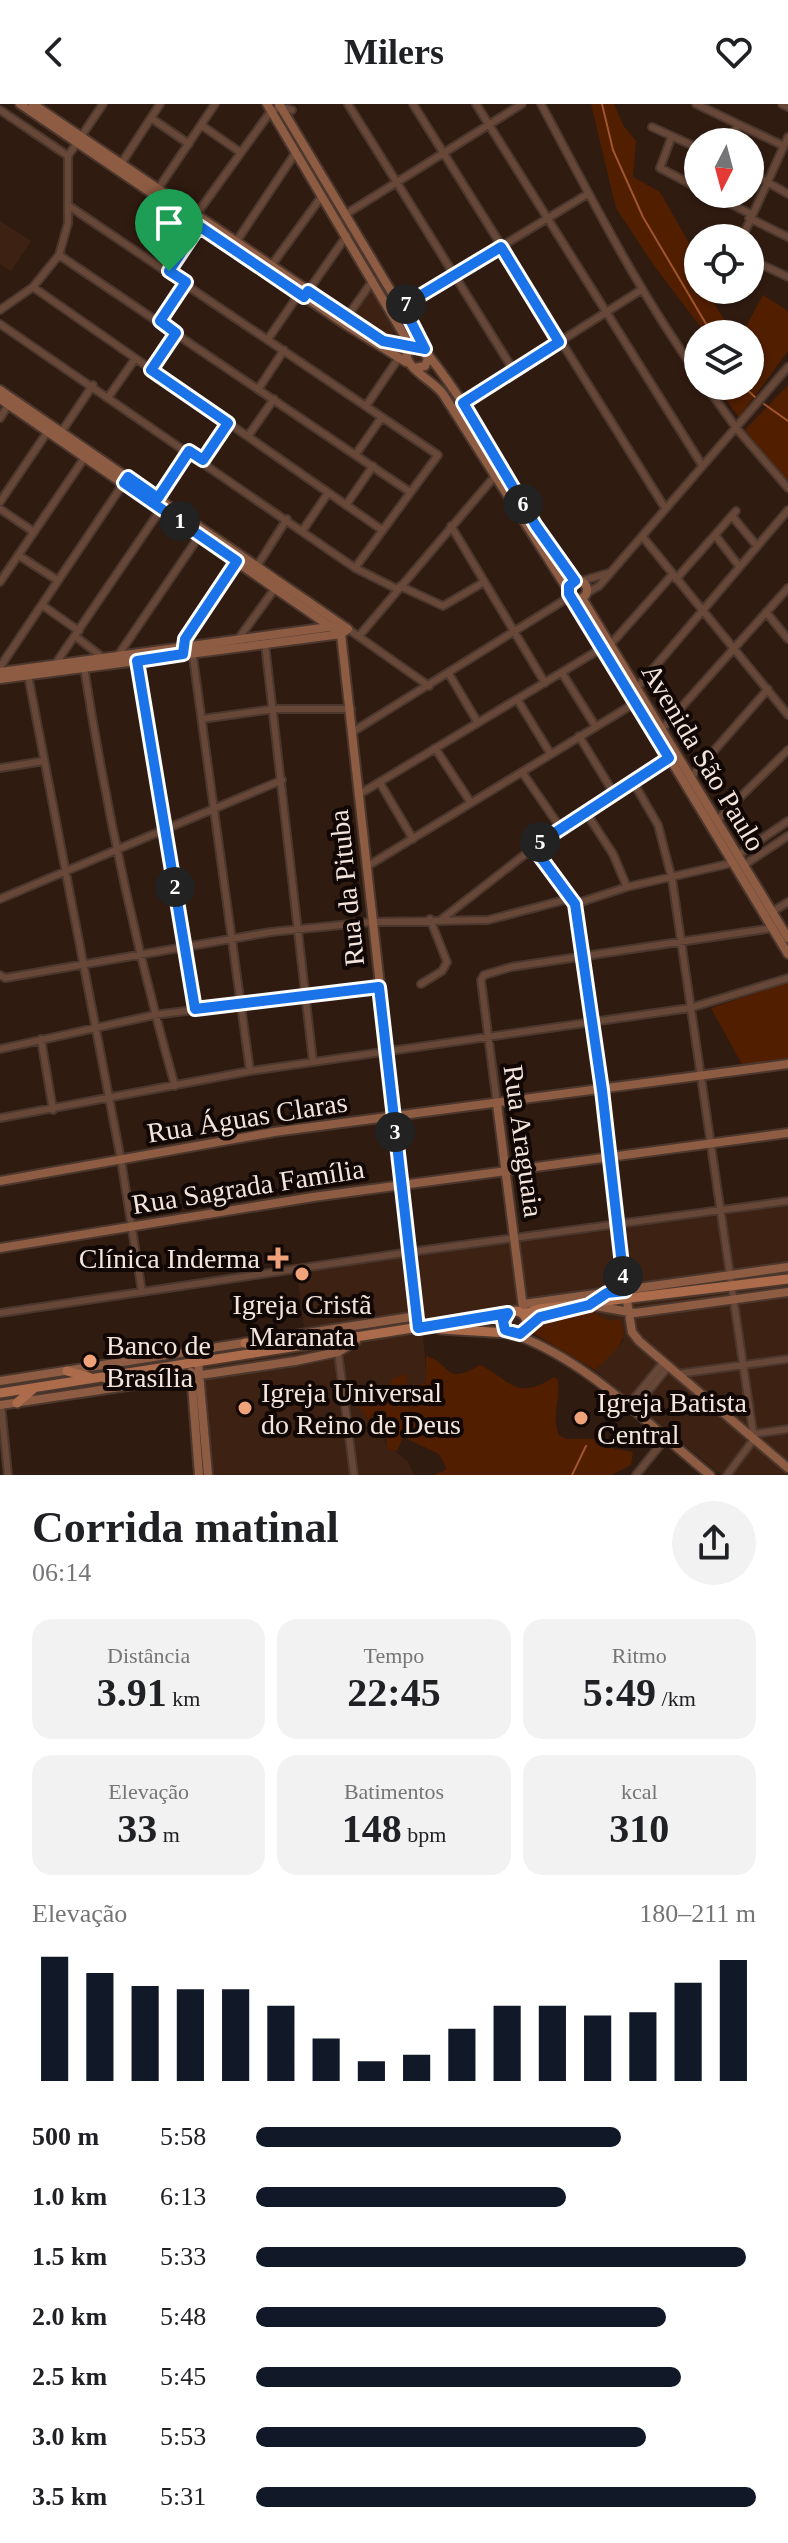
<!DOCTYPE html>
<html lang="pt">
<head>
<meta charset="utf-8">
<style>
	:root { --surface:#fff; --page:#f2f2f2; --text:#202124; --muted:#757577; --accent:#111827 }
	body { margin:0; font-family:"Times New Roman",serif; background:var(--page); color:var(--text); height:100vh; display:flex; flex-direction:column; font-size:30px; white-space:nowrap }
	* { box-sizing:border-box; margin:0 }
	p { font-size:26px; color:var(--muted) }
	.icon { flex:none; width:44px; height:44px; fill:none; stroke:currentColor; stroke-width:2; stroke-linecap:round; stroke-linejoin:round }
	.map { position:relative; height:1371px; overflow:hidden }
	.drawer { display:flex; flex-direction:column; background:var(--surface); flex:1 }
	.drawer>* { flex:none }
	.needle { width:52px; rotate:186deg }
	.fabs { position:absolute; left:684px; top:24px; display:grid; gap:16px }
	.fabs a { display:grid; place-items:center; width:80px; height:80px; border-radius:50%; background:var(--surface); box-shadow:0 2px 6px #0004; font-size:40px }
	.pin { position:absolute; display:grid; place-items:center; width:68px; height:68px; color:#fff; margin:-82px -34px; border-radius:50% 50% 50% 0; rotate:-45deg; box-shadow:0 0 8px #0007 }
	.pin .icon { rotate:45deg }
	.km { position:absolute; width:40px; height:40px; margin:-20px; border-radius:50%; background:#222; color:#fff; font-size:22px; line-height:40px; text-align:center }
	.round { display:grid; place-items:center; flex:none; width:84px; height:84px; border-radius:42px; background:var(--page) }
	.overview { display:flex; align-items:center; justify-content:space-between; height:136px; padding:0 32px }
	h1 { font-size:44px; font-weight:800; line-height:60px }
	.stats { display:grid; grid-template-columns:repeat(3,1fr); gap:12px; height:136px; padding:8px 32px }
	.stats div { display:grid; align-content:center; border-radius:20px; background:var(--page); text-align:center }
	.stats b { font-size:40px; font-weight:800 }
	.stats small { font-size:22px; font-weight:400 }
	.stats p { font-size:22px }
	.chart { height:224px; padding:16px 32px }
	.chart p { display:flex; justify-content:space-between }
	.chart svg { width:100%; height:144px; margin-top:8px; stroke:var(--accent); stroke-width:6 }
	ul { padding:0 32px; list-style:none; font-size:26px }
	li { display:grid; grid-template-columns:128px 96px 1fr; align-items:center; height:60px }
	li i { height:20px; border-radius:10px; background:var(--accent) }
	header { display:flex; justify-content:space-between; align-items:center; height:104px; padding:0 32px; background:var(--surface); font-size:36px; font-weight:800 }
	.map>svg:first-child { display:block }
	.built { fill:#3d2213 }
	.green { fill:#511e00 }
	.lines { fill:none; stroke-linecap:round; stroke-linejoin:round }
	.stream { stroke:#9f552d; stroke-width:2 }
	.street-casing { stroke:#4b372d; stroke-width:10 }
	.secondary-casing { stroke:#4b372d; stroke-width:12 }
	.primary-casing { stroke:#4b372d; stroke-width:13 }
	.street { stroke:#674838; stroke-width:6 }
	.secondary { stroke:#8e5c43; stroke-width:8 }
	.primary { stroke:#ac6c4b; stroke-width:9 }
	.route-casing { stroke:#fff; stroke-width:16 }
	.route { stroke:#1a73e8; stroke-width:10 }
	.poi-dot { fill:#f0a27a; stroke:#110805; stroke-width:3 }
	.labels { text-anchor:middle; stroke-width:8; stroke-linejoin:round; paint-order:stroke }
	.street-label { font-size:28px; fill:#f3e4dc; stroke:#110805 }
	.poi-label { font-size:28px; fill:#f3e4dc; stroke:#110805; text-anchor:start }
</style>
</head>
<body>
<header><svg class="icon" aria-label="back" viewBox="0 0 24 24"><path d="M15 5l-7 7 7 7"/></svg>Milers<svg class="icon" aria-label="heart" viewBox="0 0 24 24"><path d="M12 20l-8-8c-3-5 5-10 8-4 3-6 11-1 8 4z"/></svg></header>
<div class="map">
<svg width="788" height="1371" viewBox="0 0 788 1371">
	<rect width="100%" height="100%" fill="#301b10"/>
	<!-- built -->
	<path class="built" d="M0,117L31,137L11,167L0,160Z
		M378,173L432,269L348,214Z
		M788,1097V1371H721L595,1266L624,1236L610,1217L534,1222L533,1229L422,1218L427,1279L405,1285L406,1271L392,1275L393,1287L363,1288L368,1317L371,1311L382,1315L385,1339L408,1358L414,1371H205L195,1259L306,1238L296,1162L412,1150Z"/>
	<!-- green -->
	<path class="green" d="M591,0H614L623,21L636,37L633,73L660,88L693,146L690,163L698,175V186H705L734,230H706L655,163L616,104Z
		M763,191L788,207V247L739,313L716,282H750V230H742Z
		M788,281V379L745,326Z
		M788,878V956L744,964L711,904Z
		M592,1208L610,1217L619,1215C633,1237 610,1250 595,1266L533,1229L534,1222L542,1216Z
		M426,1252C451,1258 443,1283 480,1261C511,1276 515,1298 554,1273L558,1276C561,1293 551,1315 559,1331L567,1335H607L615,1345L633,1348L631,1361L612,1371H434L447,1365L439,1350L403,1333L397,1347L388,1346L382,1315L372,1311L368,1317L359,1302L363,1299V1288L393,1287L391,1275L407,1270L406,1284L426,1279Z"/>
	<g class="lines">
		<!-- stream -->
		<path class="stream" d="M602,0L613,46L643,113L712,230
			M743,282L756,294
			M764,300L788,317
			M572,1371L586,1342"/>
		<!-- street casing -->
		<g class="street-casing">
			<path id="street" d="M348,0L514,267
				M413,0L665,404
				M476,0L702,361
				M541,0C591,93 636,184 698,271
				M696,0L784,42
				M782,0L788,3
				M0,6L68,52
				M151,14L189,40
				M201,21L240,48
				M652,23L698,44
				M672,32L660,64L698,84
				M730,38L738,20
				M121,60L160,0
				M750,68L788,90
				M158,85L215,0
				M710,90L751,110
				M69,102L438,351L355,464
				M346,110L522,0
				M196,111L271,7L282,3L292,6
				M749,114L788,133
				M742,134L788,33
				M236,138L296,48
				M59,151L410,388
				M750,155L788,173
				M271,162L322,92
				M169,167L199,122
				M33,183L382,426
				M306,190L347,131
				M403,202L586,91
				M0,206L33,183L59,151L68,119V52L103,0
				M347,213L373,176
				M160,217L186,178
				M0,220L355,464L397,485
				M268,235L299,190
				M151,266L176,229
				M706,282L737,325L788,384
				M259,284L284,246
				M109,292L135,255
				M463,299L641,186
				M366,302L398,255
				M0,314L9,300
				M62,327L93,281
				M248,332L274,295
				M356,350L382,313
				M203,356L228,319
				M158,394L189,347
				M0,398L48,327
				M346,401L373,362
				M0,405L34,428
				M732,412L757,442
				M451,422L545,579
				M303,426L328,389
				M715,431L739,462
				M642,432L788,611
				M18,451L57,476
				M257,462L287,415
				M676,475L736,407
				M581,477L609,469
				M0,478L85,353
				M400,482L443,502L484,478
				M587,489L599,482L788,263
				M42,501L79,527
				M766,508L788,535
				M348,525L429,582
				M75,532L102,553
				M359,532L495,372
				M239,534L276,483
				M265,540L313,958
				M610,541L673,470
				M192,546L250,967
				M182,547L185,535L237,457
				M119,550L200,431
				M137,557L195,905
				M56,559L161,405
				M0,563L125,377
				M84,563C106,705 136,844 175,982
				M562,569L596,623
				M449,570L478,619
				M28,571L121,1056L142,1188
				M636,585L788,406
				M517,595L550,649
				M202,615L274,605H351
				M661,626L788,484
				M354,627L571,492
				M579,632L613,688
				M435,644L471,699
				M0,664L44,657
				M522,668L560,723
				M691,673L768,585
				M632,676L658,721L672,775L754,1335L727,1371
				M380,679L413,735
				M358,691L602,544
				M585,707L613,750L627,783
				M717,716L788,646
				M533,743L575,800L602,986L625,1187
				M738,751L788,717
				M744,761L788,732
				M366,763L635,599
				M0,795L282,676
				M575,800L627,783L732,759
				M772,808L788,798
				M442,815L560,723L669,654
				M0,871L5,874L271,828L371,818L488,816L572,794
				M421,880L442,867L447,858L430,815
				M41,935L53,1006
				M0,945L154,911L379,883
				M497,1000L481,876L484,871L511,863L773,824
				M0,1014L250,967L690,904L788,874
				M0,1209L410,1148L788,1097
				M338,1248L354,1371
				M677,1270L788,1255
				M1,1301L8,1371
				M627,1303L663,1259
				M632,1307L668,1263
				M753,1330L788,1325
				M636,1371L665,1335"/>
		</g>
		<!-- secondary casing -->
		<g class="secondary-casing">
			<path id="secondary" d="M20,0L346,221L406,258
				M33,0L383,237L410,244
				M267,0L411,243
				M279,0L425,244
				M429,252C485,322 519,406 575,477
				M415,264L425,262L428,255L421,242L407,247C403,264 433,276 443,290L568,486
				M0,286L348,525L341,530L0,575
				M0,295L341,530
				M569 486a9 9 0 1 1 18 0a9 9 0 1 1-18 0Z
				M572,493L788,850
				M582,494L788,834
				M341,530L418,1224
				M0,568L336,522
				M497,1000L523,1204
				M0,1077L274,1028L788,960
				M0,1144L313,1093L788,1029
				M627,1197L632,1228L639,1237L788,1364
				M524,1200L788,1163
				M590,1201L635,1209L788,1188
				M516,1231C591,1259 649,1322 710,1371
				M198,1257L208,1371
				M191,1268L199,1371
				M0,1277L417,1212
				M0,1301L295,1257L338,1248L356,1237"/>
		</g>
		<!-- primary casing -->
		<g class="primary-casing">
			<path id="primary" d="M503 1219a12 12 0 1 1 24 0a12 12 0 1 1-24 0Z
				M525,1210L539,1205L788,1175
				M528,1221L557,1208
				M440,1225L509,1229
				M245,1239L266,1246
				M67,1267L89,1273
				M105,1274L140,1280
				M0,1289L508,1209
				M17,1299L33,1285"/>
		</g>
		<!-- street -->
		<use href="#street" class="street"/>
		<!-- secondary -->
		<use href="#secondary" class="secondary"/>
		<!-- primary -->
		<use href="#primary" class="primary"/>
	</g>
	<g class="lines">
		<!-- route casing -->
		<g class="route-casing">
			<path id="route" d="M199,122L304,193L308,187L383,237L425,245L403,202L501,143L559,238L463,299L536,422L575,477L569,482V490L669,654L533,743L575,800L602,986L625,1187L607,1189L589,1201L540,1213L520,1230L505,1226L503,1217L508,1209L418,1224L379,883L195,905L137,557L183,550L185,535L237,457L124,379L128,373L158,394L189,347L203,356L228,319L151,266L176,229L160,217L186,178L169,167Z"/>
		</g>
		<!-- route -->
		<use href="#route" class="route"/>
	</g>
	<!-- markers -->
	<g class="poi-dot">
		<path d="M274 1142h8v8h8v8h-8v8h-8v-8h-8v-8h8z"/>
		<circle cx="302" cy="1170" r="8"/>
		<circle cx="90" cy="1257" r="8"/>
		<circle cx="245" cy="1304" r="8"/>
		<circle cx="581" cy="1314" r="8"/>
	</g>
	<g class="labels">
		<!-- street labels -->
		<g class="street-label">
			<text transform="translate(704 653) rotate(59)" y="10">Avenida São Paulo</text>
			<text transform="translate(346 784) rotate(-96)" y="10">Rua da Pituba</text>
			<text transform="translate(247 1013) rotate(-9)" y="10">Rua Águas Claras</text>
			<text transform="translate(524 1037) rotate(82)" y="10">Rua Araguaia</text>
			<text transform="translate(248 1082) rotate(-9)" y="10">Rua Sagrada Família</text>
		</g>
		<!-- poi labels -->
		<g class="poi-label">
			<text x="260" y="1164" text-anchor="end">Clínica Inderma</text>
			<text x="302" y="1210" text-anchor="middle">Igreja Cristã<tspan x="302" dy="32">Maranata</tspan></text>
			<text x="106" y="1251">Banco de<tspan x="106" dy="32">Brasília</tspan></text>
			<text x="261" y="1298">Igreja Universal<tspan x="261" dy="32">do Reino de Deus</tspan></text>
			<text x="597" y="1308">Igreja Batista<tspan x="597" dy="32">Central</tspan></text>
		</g>
	</g>
</svg>
<div class="fabs">
<a><svg class="needle" viewBox="-14 -14 28 28"><path d="M0-13l5 13h-10z" fill="#e53935"/><path d="M0 13l5-13h-10z" fill="#757577"/></svg></a>
<a><svg class="icon" aria-label="locate" viewBox="0 0 24 24"><circle cx="12" cy="12" r="6"/><path d="M12 2v4M12 18v4M2 12h4M18 12h4"/></svg></a>
<a><svg class="icon" aria-label="layers" viewBox="0 0 24 24"><path d="M12 4l9 5-9 5-9-5zM3 14l9 5 9-5"/></svg></a>
</div>
<div class="pin" style="left:169px;top:167px;background:#1e9e55"><svg class="icon" aria-label="arrive" viewBox="0 0 24 24"><path d="M6 21V4h12l-3 4 3 4H6"/></svg></div>
<b class="km" style="left:180px;top:417px">1</b>
<b class="km" style="left:175px;top:783px">2</b>
<b class="km" style="left:395px;top:1028px">3</b>
<b class="km" style="left:623px;top:1172px">4</b>
<b class="km" style="left:540px;top:738px">5</b>
<b class="km" style="left:523px;top:400px">6</b>
<b class="km" style="left:406px;top:200px">7</b>
</div>
<section class="drawer">
<div class="overview"><div><h1>Corrida matinal</h1><p>06:14</p></div><a class="round"><svg class="icon" aria-label="share" viewBox="0 0 24 24"><path d="M12 15V3M7 8l5-5 5 5M5 13v7h14v-7"/></svg></a></div>
<div class="stats">
<div><p>Distância</p><b>3.91<small> km</small></b></div>
<div><p>Tempo</p><b>22:45</b></div>
<div><p>Ritmo</p><b>5:49<small> /km</small></b></div>
</div>
<div class="stats">
<div><p>Elevação</p><b>33<small> m</small></b></div>
<div><p>Batimentos</p><b>148<small> bpm</small></b></div>
<div><p>kcal</p><b>310</b></div>
</div>
<div class="chart"><p><span>Elevação</span>180–211 m</p>
<svg viewBox="0 0 160 44" preserveAspectRatio="none"><path d="M5 44V6M15 44V11M25 44V15M35 44V16M45 44V16M55 44V21M65 44V31M75 44V38M85 44V36M95 44V28M105 44V21M115 44V21M125 44V24M135 44V23M145 44V14M155 44V7"/></svg>
</div>
<ul>
<li><b>500 m</b>5:58<i style="width:73%"></i></li>
<li><b>1.0 km</b>6:13<i style="width:62%"></i></li>
<li><b>1.5 km</b>5:33<i style="width:98%"></i></li>
<li><b>2.0 km</b>5:48<i style="width:82%"></i></li>
<li><b>2.5 km</b>5:45<i style="width:85%"></i></li>
<li><b>3.0 km</b>5:53<i style="width:78%"></i></li>
<li><b>3.5 km</b>5:31<i style="width:100%"></i></li>
</ul>
</section>
</body>
</html>
